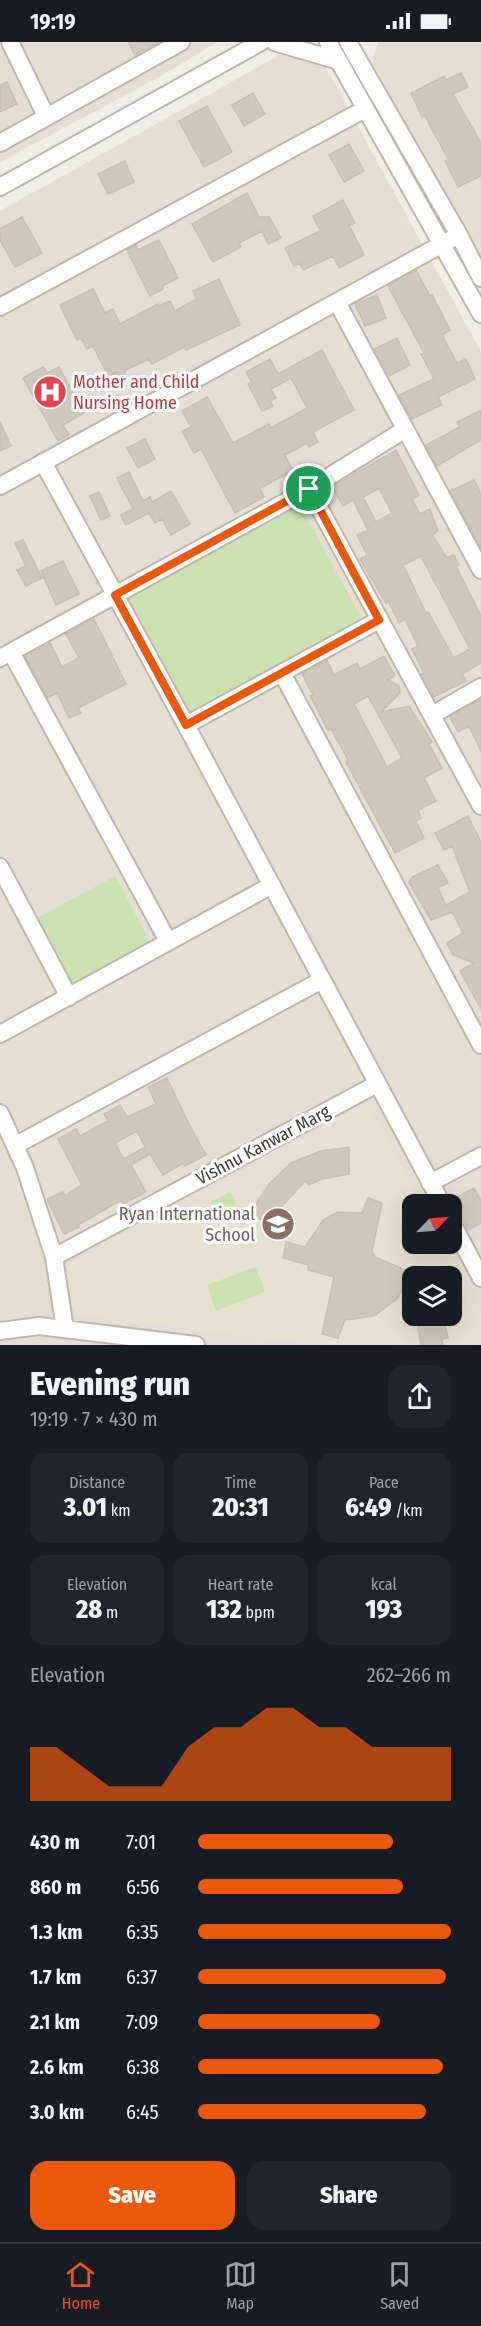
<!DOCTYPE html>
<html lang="en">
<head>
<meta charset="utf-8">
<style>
	:root { --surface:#171b24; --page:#20242c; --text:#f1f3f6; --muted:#9ea1a6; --line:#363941; --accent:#ea580c }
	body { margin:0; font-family:"Fira Sans Condensed",sans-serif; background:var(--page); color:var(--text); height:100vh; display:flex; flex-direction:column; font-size:22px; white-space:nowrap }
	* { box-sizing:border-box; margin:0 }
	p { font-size:20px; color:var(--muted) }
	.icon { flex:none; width:33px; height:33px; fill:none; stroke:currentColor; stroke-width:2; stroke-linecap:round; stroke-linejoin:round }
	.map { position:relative; height:1303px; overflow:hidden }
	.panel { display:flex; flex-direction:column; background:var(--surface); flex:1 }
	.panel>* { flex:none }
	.needle { width:39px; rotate:65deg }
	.controls { position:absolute; left:402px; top:1152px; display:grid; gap:12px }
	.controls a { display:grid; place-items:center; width:60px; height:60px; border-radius:12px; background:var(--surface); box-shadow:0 6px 24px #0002; font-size:30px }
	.pin { position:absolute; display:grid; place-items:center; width:51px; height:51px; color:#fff; margin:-26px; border:3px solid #fff; border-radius:50%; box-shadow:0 2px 6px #0007 }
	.round { display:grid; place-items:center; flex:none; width:63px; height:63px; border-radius:18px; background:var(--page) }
	.head { display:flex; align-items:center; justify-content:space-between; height:102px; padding:0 30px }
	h1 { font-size:33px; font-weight:800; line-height:45px }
	.figures { display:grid; grid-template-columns:repeat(3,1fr); gap:9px; height:102px; padding:6px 30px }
	.figures div { display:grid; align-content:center; border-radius:15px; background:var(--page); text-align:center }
	.figures b { font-size:26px; font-weight:800 }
	.figures small { font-size:16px; font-weight:400 }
	.figures p { font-size:16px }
	.chart { height:168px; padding:12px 30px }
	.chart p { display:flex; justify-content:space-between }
	.chart svg { width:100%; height:108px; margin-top:6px; fill:var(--accent); opacity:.7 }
	.cta { display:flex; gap:12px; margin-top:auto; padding:12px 30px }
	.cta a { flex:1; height:69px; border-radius:18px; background:var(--accent); color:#fff; font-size:24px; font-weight:800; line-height:69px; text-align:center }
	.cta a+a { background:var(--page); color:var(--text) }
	ul { padding:0 30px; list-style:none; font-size:20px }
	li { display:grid; grid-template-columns:96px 72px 1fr; align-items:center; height:45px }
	li i { height:15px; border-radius:8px; background:var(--accent) }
	.status { display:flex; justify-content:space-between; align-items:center; height:42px; padding:0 30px; background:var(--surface); direction:ltr }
	.status svg { height:16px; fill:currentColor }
	.menu { display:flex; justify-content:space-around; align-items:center; height:84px; border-top:2px solid var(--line); background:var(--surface); font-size:16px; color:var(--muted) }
	.menu a { display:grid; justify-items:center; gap:3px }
	.menu .selected { color:var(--accent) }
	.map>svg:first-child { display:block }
	.residential { fill:#e4ded3; fill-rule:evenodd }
	.education { fill:#e8e1d0; fill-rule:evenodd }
	.green { fill:#cce1b1 }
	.building { fill:#d1c8bb; stroke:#cbc0af; stroke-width:1.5; fill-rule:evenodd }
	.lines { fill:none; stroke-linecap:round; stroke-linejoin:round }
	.minor-casing { stroke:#beb7ab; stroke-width:20 }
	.minor { stroke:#fff; stroke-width:16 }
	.route-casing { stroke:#fff; stroke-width:12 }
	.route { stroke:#ea580c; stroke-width:8 }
	.labels { text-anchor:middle; stroke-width:6; stroke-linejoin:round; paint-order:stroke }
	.health-label { font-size:18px; fill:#be3a42; stroke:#fff; text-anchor:start }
	.street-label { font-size:18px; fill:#423d35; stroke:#fff }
	.education-label { font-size:18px; fill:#785e54; stroke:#fff; text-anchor:end }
</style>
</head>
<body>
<div class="status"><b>19:19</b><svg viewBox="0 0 49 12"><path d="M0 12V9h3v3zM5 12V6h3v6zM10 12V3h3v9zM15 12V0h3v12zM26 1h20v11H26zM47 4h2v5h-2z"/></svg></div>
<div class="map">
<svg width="481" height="1303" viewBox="0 0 481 1303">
	<rect width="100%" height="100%" fill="#f0ede5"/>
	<!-- residential -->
	<path class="residential" d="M0,0H218L152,39L0,120Z
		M303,0H312L481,310V1303H0V169ZM412,1162H452V1202H412ZM412,1234H452V1274H412Z
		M378,0H481V224L372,21Z"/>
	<!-- education -->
	<path class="education" d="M367,1061L422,1162H412V1202H443L481,1273V1303H318L74,1272L61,1226ZM412,1234H452V1274H412Z"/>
	<!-- green -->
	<path class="green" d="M299,461L362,577L186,673L123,557Z
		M115,834L150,900L68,945L32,879Z
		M230,1150L237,1162L217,1172L210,1160Z
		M256,1225L265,1250L216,1269L207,1243Z"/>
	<!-- building -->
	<path class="building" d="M128,0H159L135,13Z
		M461,31L468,45L453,52L481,101V134L458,145L445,119L448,117L425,74L422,75L411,51L444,34L446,38Z
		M7,40L17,62L0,70V43Z
		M253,51L265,72L244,84L232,63Z
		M207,64L232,110L204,125L179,79Z
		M349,102L364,129L344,140L329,113Z
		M125,119L134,140L108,152L98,132Z
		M247,151L259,175H269L281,196L268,202L262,189L239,201L241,205L213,220L192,182Z
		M343,158L355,181L349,183L364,213L339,226L333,214L303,228L300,221L294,224L285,206L320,189L313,174Z
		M22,175L42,211L15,225L0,198V187Z
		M159,198L178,236L162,244L163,247L150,254L127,208L136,203L138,208Z
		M416,228L430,254L432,253L450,288L442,293L457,321L466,317L475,337L438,355L442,363L412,377L399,353L434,337L421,312L424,311L388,244Z
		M219,237L240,283L186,308L184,305L152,322L149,317L124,329L129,338L120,342L115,331L108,334L93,304L87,307L81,296L77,298L60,263L93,247L105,271L113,267L120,282L158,262L159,264L170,259L175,269L197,257L193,249Z
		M377,253L386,276L365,284L355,262Z
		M397,296L410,323L389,334L374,307Z
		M322,308L354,368L313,390L318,400L309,405L307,401L285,413L293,429L260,446L264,455L235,471L201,407L194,411L182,389L191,385L182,369L207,355L233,401L269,382L271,386L307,366L291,336L271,347L276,356L270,359L273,364L262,369L248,342L252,340L246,330L270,317L278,332Z
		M43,325L47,331L59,325L84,371L63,383L69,393L58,399L23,336Z
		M481,368V398L437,424L426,403L460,385L457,380Z
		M0,380L11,404L0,409Z
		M145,397L155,417L138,426L127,406Z
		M396,408L419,453L412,457L420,472L430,467L438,489L432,493L447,516L454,513L459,523L456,524L481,574V621L462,632L466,639L434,655L421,632L424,631L412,607L418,604L405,577L399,581L388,559L386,561L360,517L367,513L357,493L368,488L353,458L343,464L332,445ZM379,446L392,471L376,480L363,455ZM421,514L470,607L454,616L428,570L426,571L403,523Z
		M129,430L143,459L150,455L152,460L171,449L190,482L171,493L162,477L155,481L149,471L126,483L121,473L133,467L117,436Z
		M474,438L481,452V506L450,449Z
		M99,450L110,474L101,478L90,454Z
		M23,498L42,536L26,544L17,528L26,524L15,501Z
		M63,519L79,552L56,563L41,529Z
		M94,577L126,642L78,666L81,671L69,676L57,651L48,656L25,614L50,601L62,625L79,616L66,592Z
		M384,614L395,634L388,638L399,644L400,651L381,670L409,664L432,700L429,702L442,726L424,736L436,759L418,768L421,776L416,779L424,796L395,811L346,720L348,718L341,705L331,687L328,688L310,654L313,653L302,632L327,618L334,633L357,621L360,627ZM368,654L402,716L387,725L354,662Z
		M481,657V709L469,684L458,690L450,675Z
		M468,774L481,800V967L460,929L474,921L453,913L447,901L463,891L452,870L431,878L409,840L412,835L438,823L448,841L438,846L446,863L470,850L452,804L444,808L435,791Z
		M167,1036L189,1082L206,1113L185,1124L183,1121L163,1133L150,1112L131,1123L146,1150L123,1162L121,1158L78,1183L79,1185L64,1192L47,1157L63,1150L65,1154L82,1143L58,1097L76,1087L80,1094L108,1079L104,1072L120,1063L127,1075L156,1062L148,1045ZM137,1089L145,1105L124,1117L115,1101Z
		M349,1105V1132L322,1137L309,1143L305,1139L273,1174L267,1173L261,1178L250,1170L270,1141L291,1121L321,1109Z
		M474,1146L481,1159V1181L468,1188L454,1157Z
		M368,1156L382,1161L372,1209L375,1215L412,1231V1249L404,1245L397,1257L374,1274L345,1278L338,1296L322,1292L334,1235L308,1228V1223L283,1216L286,1200L305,1205L323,1178L338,1170L362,1171Z
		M429,1274H439L441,1284L445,1283L448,1296L442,1297L443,1303H421L416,1276Z"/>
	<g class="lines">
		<!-- minor casing -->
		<g class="minor-casing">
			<path id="minor" d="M10,0L46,74
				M274,0L339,19
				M328,0L481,272
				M348,0L459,193L481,236
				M0,101L181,0
				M0,145L261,0
				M337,260L481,528
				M0,265L365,67
				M43,420L186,683L442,1162
				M0,444L459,193
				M309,447L481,764
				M11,610L168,899
				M0,616L309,447L404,388
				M282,631L481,1003
				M432,673L481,645
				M186,683L379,578
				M0,825L69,955
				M0,992L272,843
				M0,1071L25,1126L54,1215L65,1287
				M16,1103L322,938
				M430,1141L481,1114
				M452,1181L481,1236
				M54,1215L377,1042
				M0,1289L39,1284L196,1303"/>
		</g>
		<!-- minor -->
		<use href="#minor" class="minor"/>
	</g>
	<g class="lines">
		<!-- route casing -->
		<g class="route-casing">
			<path id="route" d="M309,447L379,578L186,683L115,553Z"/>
		</g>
		<!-- route -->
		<use href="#route" class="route"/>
	</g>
	<!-- icons -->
	<defs>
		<g id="hospital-disc" transform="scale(1.725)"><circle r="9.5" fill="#e0444e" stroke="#fff"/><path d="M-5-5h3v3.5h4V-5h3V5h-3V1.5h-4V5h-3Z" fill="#fff"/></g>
		<g id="school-disc" transform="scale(1.725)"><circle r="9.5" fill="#8d6e63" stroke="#fff"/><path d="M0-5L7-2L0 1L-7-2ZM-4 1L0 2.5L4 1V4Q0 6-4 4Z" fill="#fff"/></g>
	</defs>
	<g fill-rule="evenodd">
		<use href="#hospital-disc" x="50" y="350"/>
		<use href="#school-disc" x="278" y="1182"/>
	</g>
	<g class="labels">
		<!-- health labels -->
		<g class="health-label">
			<text x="73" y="346">Mother and Child<tspan x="73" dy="21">Nursing Home</tspan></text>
		</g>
		<!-- street labels -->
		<g class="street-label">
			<text transform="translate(263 1103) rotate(-28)" y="6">Vishnu Kanwar Marg</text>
		</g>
		<!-- education labels -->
		<g class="education-label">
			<text x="255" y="1178">Ryan International<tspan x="255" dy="21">School</tspan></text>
		</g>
	</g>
</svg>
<div class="controls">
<a><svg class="needle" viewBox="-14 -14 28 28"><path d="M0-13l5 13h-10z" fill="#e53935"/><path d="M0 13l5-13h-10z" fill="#9ea1a6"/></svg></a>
<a><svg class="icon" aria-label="layers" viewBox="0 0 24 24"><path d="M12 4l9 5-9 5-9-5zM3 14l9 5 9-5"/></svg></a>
</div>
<div class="pin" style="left:309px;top:447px;background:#1e9e55"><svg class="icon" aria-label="arrive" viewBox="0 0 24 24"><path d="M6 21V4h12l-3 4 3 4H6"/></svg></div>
</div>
<section class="panel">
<div class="head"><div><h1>Evening run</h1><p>19:19 · 7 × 430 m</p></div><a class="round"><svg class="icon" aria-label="share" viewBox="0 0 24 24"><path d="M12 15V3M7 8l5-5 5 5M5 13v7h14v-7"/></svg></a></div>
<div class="figures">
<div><p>Distance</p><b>3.01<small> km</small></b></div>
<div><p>Time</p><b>20:31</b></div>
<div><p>Pace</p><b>6:49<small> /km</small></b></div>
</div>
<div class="figures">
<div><p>Elevation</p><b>28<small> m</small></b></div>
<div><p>Heart rate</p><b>132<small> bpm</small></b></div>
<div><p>kcal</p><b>193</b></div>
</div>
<div class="chart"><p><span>Elevation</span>262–266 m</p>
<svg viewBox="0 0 160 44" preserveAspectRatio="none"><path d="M0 44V22L10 22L20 30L30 38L40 38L50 38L60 22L70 14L80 14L90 6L100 6L110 14L120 14L130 22L140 22L150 22L160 22V44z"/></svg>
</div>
<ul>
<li><b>430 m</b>7:01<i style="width:77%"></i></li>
<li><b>860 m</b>6:56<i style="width:81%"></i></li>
<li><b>1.3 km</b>6:35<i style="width:100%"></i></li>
<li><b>1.7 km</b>6:37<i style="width:98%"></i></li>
<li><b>2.1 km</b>7:09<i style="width:72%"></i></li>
<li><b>2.6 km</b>6:38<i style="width:97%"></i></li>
<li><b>3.0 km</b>6:45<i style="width:90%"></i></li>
</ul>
<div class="cta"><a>Save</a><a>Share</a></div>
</section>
<nav class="menu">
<a class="selected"><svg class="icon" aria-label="home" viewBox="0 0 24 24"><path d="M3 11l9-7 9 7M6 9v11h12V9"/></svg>Home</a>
<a><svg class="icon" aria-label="map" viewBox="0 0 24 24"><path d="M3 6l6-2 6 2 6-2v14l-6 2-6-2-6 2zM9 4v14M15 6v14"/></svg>Map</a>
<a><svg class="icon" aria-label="saved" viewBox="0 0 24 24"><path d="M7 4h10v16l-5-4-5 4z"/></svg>Saved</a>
</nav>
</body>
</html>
